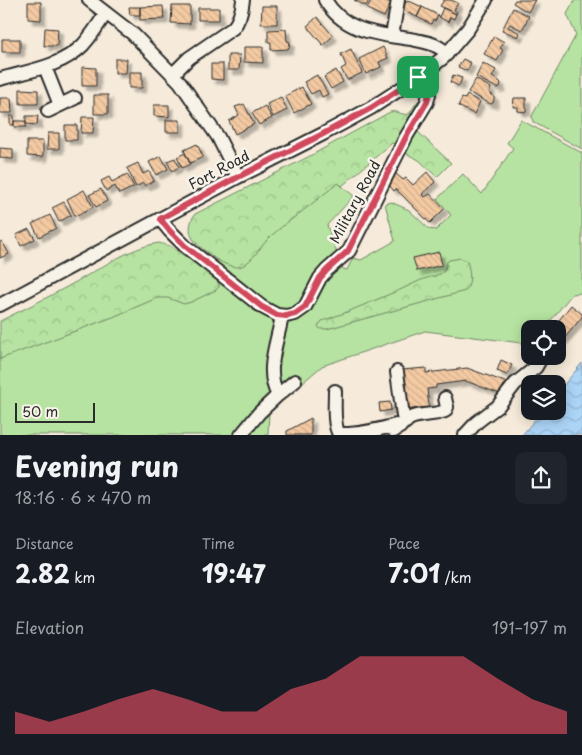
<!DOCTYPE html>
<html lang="en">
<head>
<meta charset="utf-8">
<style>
	:root { --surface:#171b24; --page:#20242c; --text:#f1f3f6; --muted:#9ea1a6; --accent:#d1495b }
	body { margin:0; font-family:"Playpen Sans",sans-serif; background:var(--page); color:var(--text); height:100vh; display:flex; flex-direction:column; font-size:19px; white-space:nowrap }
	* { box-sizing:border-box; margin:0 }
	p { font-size:16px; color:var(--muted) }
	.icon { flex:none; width:28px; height:28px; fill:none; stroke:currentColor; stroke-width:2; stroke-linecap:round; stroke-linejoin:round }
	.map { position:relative; height:435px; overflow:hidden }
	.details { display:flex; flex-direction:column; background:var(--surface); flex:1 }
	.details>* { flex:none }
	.tools { position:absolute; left:521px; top:320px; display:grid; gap:10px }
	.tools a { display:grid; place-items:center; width:45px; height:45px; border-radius:10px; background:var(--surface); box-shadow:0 2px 12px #0003; font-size:25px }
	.scale { position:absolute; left:15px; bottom:12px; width:80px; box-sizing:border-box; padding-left:5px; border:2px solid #2b2b2b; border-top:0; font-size:14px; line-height:18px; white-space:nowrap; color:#2b2b2b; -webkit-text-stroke:4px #f7f3e8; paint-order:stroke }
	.pin { position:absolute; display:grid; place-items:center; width:42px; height:42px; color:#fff; margin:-21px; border-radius:10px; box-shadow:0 2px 8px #0006 }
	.round { display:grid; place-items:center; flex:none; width:52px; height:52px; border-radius:10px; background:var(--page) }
	.headline { display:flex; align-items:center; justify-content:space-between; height:85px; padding:0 15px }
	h1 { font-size:28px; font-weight:700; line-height:38px }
	.stats { display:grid; grid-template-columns:repeat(3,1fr); gap:8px; height:85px; padding:5px 15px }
	.stats div { display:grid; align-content:center }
	.stats b { font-size:25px; font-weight:700 }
	.stats small { font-size:14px; font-weight:400 }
	.stats p { font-size:14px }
	.chart { height:140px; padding:10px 15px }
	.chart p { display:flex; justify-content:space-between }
	.chart svg { width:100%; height:90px; margin-top:5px; fill:var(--accent); opacity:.7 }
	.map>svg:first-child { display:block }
	.green { fill:#b6e3a1; stroke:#708766 }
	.forest { fill:url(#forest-crowns); stroke:#708766 }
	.water { fill:url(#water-waves); stroke:#7890a5 }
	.building { fill:url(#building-back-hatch); stroke:#2b2b2b; filter:url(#shadow) }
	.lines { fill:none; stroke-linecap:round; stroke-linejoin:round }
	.minor-casing { stroke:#2b2b2b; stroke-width:16 }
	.minor { stroke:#f7f3e8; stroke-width:12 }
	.route-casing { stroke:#fff; stroke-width:10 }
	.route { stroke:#d1495b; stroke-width:6 }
	.labels { text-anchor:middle; stroke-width:5; stroke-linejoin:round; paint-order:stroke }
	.street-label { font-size:14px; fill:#2b2b2b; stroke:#f7f3e8 }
</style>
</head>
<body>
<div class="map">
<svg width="582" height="435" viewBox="0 0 582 435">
	<defs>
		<pattern id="forest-crowns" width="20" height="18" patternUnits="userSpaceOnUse" patternTransform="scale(1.25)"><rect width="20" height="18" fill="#b6e3a1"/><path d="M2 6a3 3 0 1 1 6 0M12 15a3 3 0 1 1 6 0" fill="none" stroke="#9dc38b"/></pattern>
		<pattern id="water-waves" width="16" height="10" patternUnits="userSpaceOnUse" patternTransform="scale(1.25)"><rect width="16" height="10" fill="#acd4f6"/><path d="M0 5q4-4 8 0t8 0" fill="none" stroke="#94b6d3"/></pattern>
		<pattern id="building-back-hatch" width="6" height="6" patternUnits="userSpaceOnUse" patternTransform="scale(1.25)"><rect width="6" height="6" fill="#f4caa3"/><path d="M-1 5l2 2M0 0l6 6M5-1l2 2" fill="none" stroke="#d1ae8c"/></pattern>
		<filter id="shadow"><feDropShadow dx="4.5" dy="4.5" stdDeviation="1" flood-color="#0004"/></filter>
	</defs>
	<rect width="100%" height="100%" fill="#f6ebda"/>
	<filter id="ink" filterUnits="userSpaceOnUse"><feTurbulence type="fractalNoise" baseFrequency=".02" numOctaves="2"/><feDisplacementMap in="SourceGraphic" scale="10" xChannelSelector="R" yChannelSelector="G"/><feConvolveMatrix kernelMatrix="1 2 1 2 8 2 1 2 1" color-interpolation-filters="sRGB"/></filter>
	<g filter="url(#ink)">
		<!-- green -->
		<path class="green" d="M575,0H582V149L533,122L532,116L576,35L567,14Z
			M521,120L582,153V293L572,294L544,329H530V344L425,331L322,366L269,411L268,435H0V340L210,265L338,183L354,196L327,225L341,265L343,269L347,270L353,258L361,260L395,241L385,204L391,202L409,210L429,229L436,230L451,215L437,199L463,174L482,194L513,148L507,143Z"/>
		<!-- forest -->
		<path class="forest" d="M420,100L423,102L429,110L416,130L451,163L437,177L419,160L403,152L405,148L392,143L342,186L338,183C323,195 308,207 292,219C285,224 278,230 271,236C262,244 253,261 242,266C229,272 200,249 193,239C188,231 190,221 195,214L308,157L390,112C397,110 402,116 409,114L417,102Z
			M159,243L170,246L202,268L216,280L219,284V287L216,290L191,302L184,304L168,298H157L113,317L0,359V321C24,309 49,297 72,284C100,269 128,248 159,243Z
			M461,258L467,261C470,271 472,283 465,291L327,329H320L318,326L322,321L347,312L402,289L421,280L440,274L444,271L447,262L449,260Z"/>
		<!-- water -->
		<path class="water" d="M582,363V435H522L542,411H558V392Z"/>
		<!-- building -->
		<path class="building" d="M354,0H369L366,6Z
			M371,0H384L391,3L384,17L367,9Z
			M407,0L422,7L417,17L402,10Z
			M444,0H451L458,3L454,10L457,12L456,14L440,6Z
			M515,0H535L528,12L513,3Z
			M28,2H41V20L28,19Z
			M163,6L164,19L140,20V7Z
			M172,6H190V24L171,23Z
			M262,6H277V24H261Z
			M129,7H140V15H130Z
			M422,7L438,15L435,21L433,20L431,24L417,17Z
			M198,8H219V20H198Z
			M443,8L456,14L454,19L450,17L448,22L439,17Z
			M513,8L529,16L522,30L510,24L508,27L520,33L518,37L502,30Z
			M317,17L333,36L323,45L307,26Z
			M45,28L58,29L57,46H44Z
			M286,29L287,41L290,42L289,47L288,49L271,50V42H268V30Z
			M494,36L504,42L500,48L503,50L497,61L484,54Z
			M2,39H20V52H2Z
			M244,47H263V63L244,62Z
			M383,47L388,58L379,62L381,67L366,74L359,59Z
			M351,49L362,73L347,80L341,69L346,66L341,54Z
			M228,55H240L239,70H228Z
			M115,59H127L126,73H115Z
			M463,59L471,63L467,71L458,67Z
			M483,63L496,70L492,77L499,81L501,83L500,87L497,88L476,77Z
			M211,64H223V80L211,79Z
			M82,67L96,68V86H82Z
			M336,70L343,82L331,89L324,77Z
			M129,72H142V88H129Z
			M317,75L328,94L322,97L319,90L311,94L304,82Z
			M453,75L462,78L459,86L450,82Z
			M476,79L491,88L489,93L494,96V99L493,103L491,104L468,92Z
			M302,87L311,104L294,113L285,96Z
			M20,89L38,90V104H20Z
			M94,95H108V114H94Z
			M467,95L480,102L474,114L458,106L462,98L465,99Z
			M281,97L287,110L273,117L267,104Z
			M0,98H11L12,113H0Z
			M514,98H526V112L518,111V107H513Z
			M244,104L254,124L235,134L229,121L239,115L235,107Z
			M154,105H169V117L154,116Z
			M265,106L272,118L259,125L252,113Z
			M10,116H14V125H10Z
			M26,116H38L37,125L26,124Z
			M82,117H94L93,133H81Z
			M166,120H180V132H166Z
			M14,121H26V127H14Z
			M65,125H77V140H65Z
			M48,133H59V149H47Z
			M27,141H43V157L27,156Z
			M197,144L203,157L190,163L184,150Z
			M0,148L13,149V159L0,158Z
			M185,153L190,164L182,168L177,157Z
			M161,156L168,169L156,175L149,162Z
			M175,158L179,167L172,171L167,161Z
			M138,163L143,174L149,171L154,181L145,186L143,183L136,187L127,168Z
			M427,172L435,182L422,194L425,197L430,194L444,209L430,223L396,189L394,191L389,185L395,173L403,180L406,178L413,185Z
			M127,174L134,187L119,194L115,186L106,191L101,181L109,177L112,182Z
			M101,189L107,201L96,207L89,195Z
			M84,190L93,207L75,216L67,199Z
			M64,202L71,215L59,222L52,208Z
			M50,215L56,228L39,237L32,224Z
			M29,229L35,239L21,246L16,235Z
			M2,241L9,254L0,258V242Z
			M439,252L442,265L417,271L413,258Z
			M571,305L582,314V317L563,340L558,335V329H552Z
			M501,360L512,365L507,375L497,371Z
			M426,368V373L467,368L505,382L500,394L466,381L436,385V388L427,389L429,407L405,410L401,370Z
			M390,402L391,410L380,412L379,403Z
			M311,418V435H287V431Z"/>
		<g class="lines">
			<!-- minor casing -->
			<g class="minor-casing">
				<path id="minor" d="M89,0L133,34L180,82L218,137L238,177
					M325,0C345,34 381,34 416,40C429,43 438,44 447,54
					M392,36L398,0
					M45,67L60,105
					M173,74L189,58L233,28C240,20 242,10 243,0
					M0,79C28,71 61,67 83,45C92,35 99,24 106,13
					M48,111L75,98
					M160,219L169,230L185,246L262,307L277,315L286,316L295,314L305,307L320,278L327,270L349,251L406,137L427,102L429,94L428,90L419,77
					M0,305L238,177L323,134L371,108L419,77L444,57L468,29L486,0
					M397,372L403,416L406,422
					M335,391C335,403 333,425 339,434C358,435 378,430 396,425L400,427
					M278,395L295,381
					M394,431C400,427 405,421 411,418C422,413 434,416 445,411L447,407L445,398
					M241,435L259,413L278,395C264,371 278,341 282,316
					M465,435L477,422L498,406L515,384L536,367L542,356"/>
			</g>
			<!-- minor -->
			<use href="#minor" class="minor"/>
		</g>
	</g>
	<g class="lines" filter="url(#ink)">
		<!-- route casing -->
		<g class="route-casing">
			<path id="route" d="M418,77L428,90L429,94L427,102L406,137L348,251L327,270L320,278L305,307L295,314L286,316L277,315L262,307L185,246L169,230L160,219L238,177L323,134L371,108Z"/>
		</g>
		<!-- route -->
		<use href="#route" class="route"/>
	</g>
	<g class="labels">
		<!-- street labels -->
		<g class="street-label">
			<text transform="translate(219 170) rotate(-28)" y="5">Fort Road</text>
			<text transform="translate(355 202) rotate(-62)" y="5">Military Road</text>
		</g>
	</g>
</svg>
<div class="tools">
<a><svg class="icon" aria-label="locate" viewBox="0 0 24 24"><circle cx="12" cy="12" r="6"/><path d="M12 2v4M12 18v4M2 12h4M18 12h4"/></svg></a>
<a><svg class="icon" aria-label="layers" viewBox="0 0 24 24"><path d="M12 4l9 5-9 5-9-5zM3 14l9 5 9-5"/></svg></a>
</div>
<div class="scale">50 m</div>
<div class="pin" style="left:418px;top:77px;background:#1e9e55"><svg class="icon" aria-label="arrive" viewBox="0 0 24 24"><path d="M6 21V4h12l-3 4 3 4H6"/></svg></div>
</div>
<section class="details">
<div class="headline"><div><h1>Evening run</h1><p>18:16 · 6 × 470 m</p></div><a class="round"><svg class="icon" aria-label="share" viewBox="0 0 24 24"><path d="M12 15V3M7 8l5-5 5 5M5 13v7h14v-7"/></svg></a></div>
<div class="stats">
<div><p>Distance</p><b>2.82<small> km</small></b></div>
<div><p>Time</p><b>19:47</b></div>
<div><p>Pace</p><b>7:01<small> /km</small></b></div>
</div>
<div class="chart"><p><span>Elevation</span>191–197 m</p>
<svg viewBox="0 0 160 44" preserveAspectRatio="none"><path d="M0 44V33L10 38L20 33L30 27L40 22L50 27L60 33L70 33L80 22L90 17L100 6L110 6L120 6L130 6L140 17L150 27L160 33V44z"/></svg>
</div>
</section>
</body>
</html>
